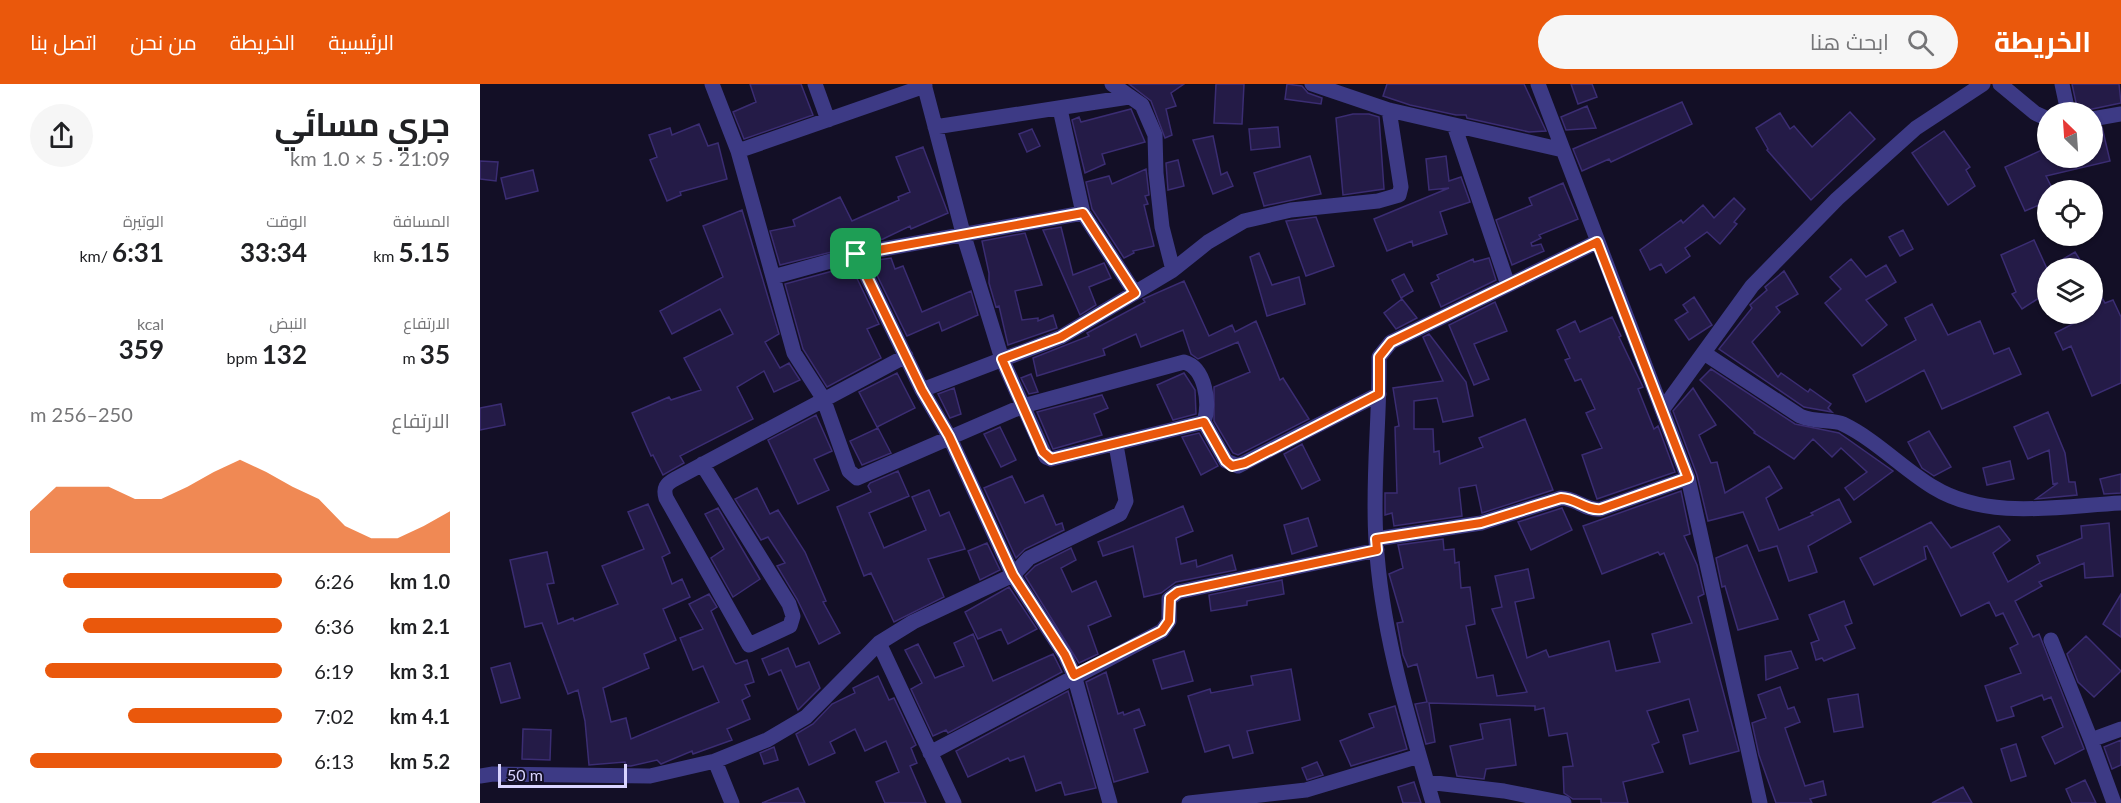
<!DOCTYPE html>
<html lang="ar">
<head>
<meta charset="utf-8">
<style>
	:root { --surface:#fff; --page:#f6f6f6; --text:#202124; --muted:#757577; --accent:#ea580c }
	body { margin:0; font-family:Lato,Cairo,sans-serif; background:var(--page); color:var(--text); direction:rtl; height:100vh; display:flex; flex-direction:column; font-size:22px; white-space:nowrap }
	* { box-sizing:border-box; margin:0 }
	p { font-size:20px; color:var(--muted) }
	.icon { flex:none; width:33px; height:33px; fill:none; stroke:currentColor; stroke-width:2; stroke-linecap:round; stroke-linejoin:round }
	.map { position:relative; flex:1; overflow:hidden; direction:ltr }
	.drawer { display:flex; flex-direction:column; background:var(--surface); width:480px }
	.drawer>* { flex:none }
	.needle { width:39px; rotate:335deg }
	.buttons { position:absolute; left:1557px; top:18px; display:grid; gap:12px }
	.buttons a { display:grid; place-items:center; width:66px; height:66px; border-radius:50%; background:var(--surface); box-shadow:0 2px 4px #0004; font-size:30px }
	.scale { position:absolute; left:18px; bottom:15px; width:129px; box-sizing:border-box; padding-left:6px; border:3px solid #d9d4ff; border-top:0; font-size:16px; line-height:21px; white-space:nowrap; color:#d9d4ff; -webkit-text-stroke:4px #130f26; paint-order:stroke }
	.pin { position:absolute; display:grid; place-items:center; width:51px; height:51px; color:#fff; margin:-26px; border-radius:12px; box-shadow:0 3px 9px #0006 }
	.round { display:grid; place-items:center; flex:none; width:63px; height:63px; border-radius:32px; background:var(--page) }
	.headline { display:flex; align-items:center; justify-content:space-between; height:102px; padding:0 30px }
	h1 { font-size:33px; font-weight:700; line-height:45px }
	.metrics { display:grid; grid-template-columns:repeat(3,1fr); gap:9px; height:102px; padding:6px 30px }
	.metrics div { display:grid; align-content:center }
	.metrics b { font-size:26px; font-weight:700 }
	.metrics small { font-size:16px; font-weight:400 }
	.metrics p { font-size:16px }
	.chart { height:168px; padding:12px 30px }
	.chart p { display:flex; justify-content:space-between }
	.chart svg { width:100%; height:108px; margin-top:6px; fill:var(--accent); opacity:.7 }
	ul { padding:0 30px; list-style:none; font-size:20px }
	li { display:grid; grid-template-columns:96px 72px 1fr; align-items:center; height:45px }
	li i { height:15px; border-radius:8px; background:var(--accent) }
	header { display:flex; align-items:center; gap:36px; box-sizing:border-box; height:84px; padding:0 30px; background:var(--accent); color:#fff }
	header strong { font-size:28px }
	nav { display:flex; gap:33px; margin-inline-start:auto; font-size:21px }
	.search { width:420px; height:54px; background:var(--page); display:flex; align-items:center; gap:15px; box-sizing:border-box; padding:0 21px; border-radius:33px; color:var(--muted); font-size:22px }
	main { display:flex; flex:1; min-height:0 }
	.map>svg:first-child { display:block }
	.building { fill:#241b47; stroke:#3b2d73; stroke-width:1.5 }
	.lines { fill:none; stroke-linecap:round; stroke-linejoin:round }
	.minor { stroke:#3d3a85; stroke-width:15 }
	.route-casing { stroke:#fff; stroke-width:12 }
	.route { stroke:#ea580c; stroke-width:8 }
</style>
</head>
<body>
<header>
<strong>الخريطة</strong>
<div class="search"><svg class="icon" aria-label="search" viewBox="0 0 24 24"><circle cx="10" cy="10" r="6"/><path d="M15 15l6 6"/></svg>ابحث هنا</div>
<nav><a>الرئيسية</a><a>الخريطة</a><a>من نحن</a><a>اتصل بنا</a></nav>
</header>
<main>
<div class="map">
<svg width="1641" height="719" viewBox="0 0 1641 719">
	<rect width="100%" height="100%" fill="#130f26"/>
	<!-- building -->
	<path class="building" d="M270,0H321L333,31L264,55L253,28L276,18Z
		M649,0H704L691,9L696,22L686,25L692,51L685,54L671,17Z
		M736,0H764L762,40L734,39Z
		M807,0L822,2L828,9L842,14L841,20L805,15Z
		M907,0H1044L1066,47L1049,48L987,34L986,31H976L930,21L903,12Z
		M1091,0H1112L1117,13L1098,20Z
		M1592,0H1639L1641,19L1598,28Z
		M1202,18L1212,40L1131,78L1129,75L1102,87L1093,65Z
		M1107,22L1116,44L1086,46L1081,33Z
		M651,25L665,58L622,70L625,80L605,89L592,36L599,33L601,38Z
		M1370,28L1395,55L1331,116L1287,66L1288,65L1276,44L1300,29L1310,45L1314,42L1332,63Z
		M873,30H889L899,33L904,105L863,111L856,34Z
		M219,40L228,62L238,59L247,95L200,108L201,111L187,117L170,76L177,73L169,51L190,44L192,51Z
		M798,43L800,63L771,66L769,45Z
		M1622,43L1630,77L1566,92L1573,106H1568V117L1545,127L1525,83L1564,65L1568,74H1612V45Z
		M552,45L560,62L547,68L539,50Z
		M1464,47L1490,83L1486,86L1495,102L1468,121L1432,69Z
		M733,52L741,91L747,88L753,102L733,110L713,56Z
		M443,63L468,129L431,145L430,142L403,155L300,181L290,147L315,142L313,136L360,113L372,137L419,116L418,113L430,108L416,73Z
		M830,72L841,110L784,122L774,89Z
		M966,72L969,97L981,93L990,118L960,128L967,150L933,162L932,157L907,167L894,135L969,104L949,106L946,75Z
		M698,76L704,102L688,106L686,79Z
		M0,77L18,78L16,97L0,95Z
		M666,85L669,111L665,112L668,120L664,121L674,162L653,167L654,169L644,174L612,125L606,98L629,92L632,100Z
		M53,86L58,107L26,115L21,94Z
		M1083,99L1098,135L1059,151L1061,154L1051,159L1052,162L1061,160L1064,167L1032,181L1016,136L1052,121L1049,114Z
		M1254,114L1265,125L1254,138L1257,140L1240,160L1227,148L1205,164L1210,172L1186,189L1181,180L1170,186L1160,166L1201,136L1203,139L1223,121L1234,134Z
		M262,126L299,250L285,258L300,284L309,279L320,296L294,308L284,287L257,303L273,335L200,372L204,379L183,391L173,371L171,372L152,329L189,313L191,316L221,306L204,274L253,250L240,225L192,250L180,227L243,193L223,142Z
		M836,133L854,182L826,192L806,137Z
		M581,143L593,191L624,179L631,194L609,203L616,221L600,231L563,146Z
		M1423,146L1433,165L1420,172L1409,153Z
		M545,149L562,201L535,207L542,236L558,234V237L573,231L577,244L528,261L519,222L516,223L509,199V189L502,157Z
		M1554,156L1568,187V203L1560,208L1562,212L1542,225L1532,210L1536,208L1521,171Z
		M1595,168L1605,184H1568Z
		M779,169L792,201L819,193L825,220L787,232L770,173Z
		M411,174L415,185L423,182L442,228L491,207L498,231L462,247L459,238L427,252L390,177Z
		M1009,174L1016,196L961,223L951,199L959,195L957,191L993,175L994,178Z
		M1371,175L1386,193L1406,181L1416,198L1386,216L1407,241L1382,262L1345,219L1361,205L1350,193Z
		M371,182L399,240L387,245L401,274L347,303L323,265L305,200Z
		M1304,187L1318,210L1296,223L1300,228L1272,258L1298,293L1301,289L1328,308L1330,305L1351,320L1348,324L1352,328L1324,323L1239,265L1272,224L1270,221L1287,206L1285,203Z
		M924,190L933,207L921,214L912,196Z
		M704,197L729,252L752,241L755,248L776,237L800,296L803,294L829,335L758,371L753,369L734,337V303L770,288L758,258L718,275L711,270L703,246L661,263L656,250L623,265L625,271L557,292L553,274L609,252L607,249L665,218L663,215Z
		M1612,198L1625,219L1633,216L1641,233V299L1612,312L1591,262L1583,266L1575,249L1612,230Z
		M1214,213L1232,241L1209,256L1195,236L1208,228L1203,221Z
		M922,215L937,234L916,245L904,229Z
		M1015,218L1027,247L994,260L1009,295L994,301L969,241Z
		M1452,220L1468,251L1500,237L1514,270L1529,264L1541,290L1462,325L1444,286L1386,318L1373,291L1436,256L1425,234Z
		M1132,233L1141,252L1139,253L1163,303L1158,305L1174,345L1178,342L1195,388L1117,415L1102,371L1122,364L1106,329L1115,325L1101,295L1095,297L1085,276L1090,274L1077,246L1095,237L1100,248Z
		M949,250L986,298L993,332L963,338L957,314L934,317V345H953L954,368L959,367L960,380L1003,363L999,354L1045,335L1073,406L1002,429L996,401L979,404L982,432L914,442L912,429L905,431V409H917L915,343L919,342L913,304L963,297L943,253Z
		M1231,285L1315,340L1359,349L1413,387L1374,416L1365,404L1387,388L1361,364L1352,373L1333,355L1314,375L1274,349L1275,348L1220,296Z
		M417,289L435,324L397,343L379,308Z
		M704,289L715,306L716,330L693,336L677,301Z
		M551,290L558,308L549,310L541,294Z
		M474,304L481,330L470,334L458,310Z
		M1213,304L1236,341L1219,351L1231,379L1237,378L1245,409L1289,382L1302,404L1286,414L1299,446L1333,431L1331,429L1359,415L1371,438L1328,462L1337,488L1309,497L1297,462L1279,467L1263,428L1228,437L1217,391L1193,327Z
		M622,311L628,324L614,330L622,351L573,365L557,328Z
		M21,320L25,341L0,346V324Z
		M1568,328L1585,369L1589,398H1595L1597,411L1556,415L1578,399L1573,400L1569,366L1548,375L1534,343Z
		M336,331L352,367L334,375L349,406L318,420L288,356Z
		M520,343L536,376L521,383L504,350Z
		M398,344L411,369L382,381L370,357Z
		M1449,347L1471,383L1454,392L1442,384L1428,358Z
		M719,349L738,382L721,391L702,353Z
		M822,360L840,396L822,405L804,370Z
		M1530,377L1534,395L1507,401L1503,384Z
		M418,387L429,412L389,429L404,464L446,446L432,413L449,406L460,432L469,428L485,465L448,475L464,513L414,538L391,489L384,492L357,423L391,408L388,402L390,399Z
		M1641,390V409L1624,410L1620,395Z
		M532,392L545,419L563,411L576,441L582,439L584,446L545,465L536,474L504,404Z
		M277,404L290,430L298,426L325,468L346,517L343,518L360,549L339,560L317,515L297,482L305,479L288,453L281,456L255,415Z
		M1201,407L1210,450L1204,452L1217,481L1224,510L1218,513L1259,667L1210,680L1203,651L1218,647L1209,615L1167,627L1179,658L1172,661L1183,688L1143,698L1148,719H1121V715H1093L1084,709L1083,683L1093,682L1087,649L1069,652L1064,624L1055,626V622L949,619L955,658L946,660L935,620L947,618L937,580L928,583L923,571L917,539L923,538L909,490L923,484L918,461L963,455L964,466L974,465L975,479L979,478L981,504L990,503L995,540L986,542L997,594L1013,591L1017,612L1047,608L1012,525L1022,523L1015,492L1048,485L1054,514L1035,518L1047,574L1066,566L1069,573L1129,557L1136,587L1180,578L1172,550L1212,539L1184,469L1180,471L1178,468L1122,490L1103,442Z
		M168,420L190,469L182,473L192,500L202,495L210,513L183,525L196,556L164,570L169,584L123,604L131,638L146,634L151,655L239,618L223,582L213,586L200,554L223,545L209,520L229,510L237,523L231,527L254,578L256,580L267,576L274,598L265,601L270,612L262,616L270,635L247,645L252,656L213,670L212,667L181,680L177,676L151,682H146L145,678L109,681L105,637L98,606L88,610L62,539L45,543L30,476L67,468L74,499L67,500L78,540L93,534L94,537L138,520L122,482L164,465L148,428Z
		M703,422L713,447L696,454L701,480L716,476L717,483L752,471L756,486L696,498L681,509L664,513L653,462L623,472L618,458Z
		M238,424L280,495L253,513L231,474L244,465L225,430Z
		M1082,424L1092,446L1051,466L1038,438Z
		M828,434L837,462L812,470L804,441Z
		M1451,438L1471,464L1519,442L1530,456L1513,469L1528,498L1560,479L1557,472L1602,454L1601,442L1629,439L1633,492L1605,494L1604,479L1559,498L1562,502L1535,517L1553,553L1559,550L1561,555L1604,665L1575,680L1562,653L1583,643L1571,613L1564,616L1562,611L1531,623L1534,632L1517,637L1505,602L1541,589L1530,564L1538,560L1523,529L1516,532L1509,518L1481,532L1447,462L1444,463L1446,475L1394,501L1380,474Z
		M507,459L520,486L500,496L488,467Z
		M1267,461L1298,535L1258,546L1245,502L1242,503L1236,474Z
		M591,464L596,476L581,484L592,508L616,497L631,532L608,542L618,570L599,579L545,492L555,482Z
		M802,496L804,510L767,517V521L731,527L729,511Z
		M529,503L557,545L528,560L521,545L498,555L485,528Z
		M1641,510V553L1623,540Z
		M1364,517L1372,539L1365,542L1375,564L1344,577L1342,574L1336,576L1331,559L1339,556L1329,531Z
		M493,550L513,597L573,570L582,588L468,649L466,646L453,652L431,605L442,599L425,566L438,560L455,594L484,582L474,559Z
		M1606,552L1641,587L1614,613L1598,598L1587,570Z
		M308,564L316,583L329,578L340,604L318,626L301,586L289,591L282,575Z
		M704,567L713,597L682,605L673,576Z
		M1311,567L1318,584L1286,596L1285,572Z
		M30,579L40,614L21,619L11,584Z
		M811,585L820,636L767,647L773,669L753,674L749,661L725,668L708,612L730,605L731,609L773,601L771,592Z
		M626,588L638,630L643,628L644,631L659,625L665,641L654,645L668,688L634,698L606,598Z
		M398,592L409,616L414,614L436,661L431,664L437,679L430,682L446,719H405L396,698L419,688L406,657L385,667L375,645L350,658L355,669L329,681L316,650L333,640L352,620L375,609L373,604Z
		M1300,603L1308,625L1314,623L1320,638L1305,644L1325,702L1343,697L1346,711L1330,715L1332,719H1296L1279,671L1272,639L1286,634L1278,611Z
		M588,607L616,704L585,711L581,698L556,707L544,672L530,677L528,674L488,693L476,667Z
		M1378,610L1383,643L1354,648L1348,615Z
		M915,622L927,665L871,682L860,657L894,643L889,630Z
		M1030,635L1036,681L1006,685L1004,695L977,692L970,662L1003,655L1000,640Z
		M43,645L71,646L70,676L42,675Z
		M1641,656V681L1632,685L1624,663Z
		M1536,660L1546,692L1531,697L1521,665Z
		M294,663L298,676L284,680L280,669Z
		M837,678L843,691L827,696L822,684Z
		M1605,696L1616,719H1592L1586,705Z
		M934,698L941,719H923L918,703Z
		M1483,703L1492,719H1452Z
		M318,704L325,719H282Z"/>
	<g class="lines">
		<!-- minor -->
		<path class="minor" d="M232,0L258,67L293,193L376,170L603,129L580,25
			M335,0L348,36
			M444,0L483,149L522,275L566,373L571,375L724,338L746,377L758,382L899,310
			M632,0L662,21L675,51L676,89L682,143L693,186
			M832,0L909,26L1083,66
			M1058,0L1208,394L1280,719
			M1520,0L1555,29L1568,35
			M1582,0L1588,28
			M1612,35L1641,30
			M974,41L1028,201
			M455,43L649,13
			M258,67L445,2
			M603,129L655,209
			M376,170L442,306L469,352L533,491L585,571L594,591L630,719
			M293,193L314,269L343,314L369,387L377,394L543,322L704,278C726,284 730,320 724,338
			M1224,269L1320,332C1336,339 1353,335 1363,340C1396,356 1422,384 1453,403C1508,437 1581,422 1641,419
			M442,306L581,253L693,186L728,158L764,137L811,126L898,117L919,111L921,103L909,26
			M1182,326L1272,202L1357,115L1436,44L1503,0
			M222,380L309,520L313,532L310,542L269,561L186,414C183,404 186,400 195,395L426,272
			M896,455L1001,439L1081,414C1096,414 1106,427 1121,425L1208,394
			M1571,556L1611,656L1641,645
			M399,559L474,719
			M1611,656L1634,719
			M450,669L682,547L689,537V515L698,508L897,466
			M235,677L252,719
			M0,692L13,690L170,692L235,677L287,656L326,633L399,559L433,538L533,491L549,474L640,430L646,417L636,361
			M947,698L1024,707L1084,719
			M709,719L826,706L939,672
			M953,719C928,633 901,546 896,456C892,395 900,334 899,273L911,258L1117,158"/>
	</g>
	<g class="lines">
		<!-- route casing -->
		<g class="route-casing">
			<path id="route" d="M603,129L655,209L581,253L522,275L563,368L571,375L724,338L746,377L752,382L765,379L899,310V273L911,258L1117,158L1208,394L1121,425C1106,427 1096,414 1081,414L1001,439L896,455L897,466L698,508L690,514L689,537L682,547L594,591L585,571L533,491L469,352L442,306L376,170Z"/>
		</g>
		<!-- route -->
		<use href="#route" class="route"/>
	</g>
</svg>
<div class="buttons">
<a><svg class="needle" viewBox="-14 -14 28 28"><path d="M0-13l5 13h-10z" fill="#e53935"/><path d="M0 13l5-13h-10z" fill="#757577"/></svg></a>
<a><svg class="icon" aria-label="locate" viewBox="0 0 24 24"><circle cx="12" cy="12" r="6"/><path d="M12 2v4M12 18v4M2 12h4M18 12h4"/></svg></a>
<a><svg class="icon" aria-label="layers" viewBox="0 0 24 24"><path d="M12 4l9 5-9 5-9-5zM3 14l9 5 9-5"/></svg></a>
</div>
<div class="scale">50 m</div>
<div class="pin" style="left:376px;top:170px;background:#1e9e55"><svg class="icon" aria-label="arrive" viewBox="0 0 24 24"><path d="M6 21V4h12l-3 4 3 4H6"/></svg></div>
</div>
<section class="drawer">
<div class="headline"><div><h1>جري مسائي</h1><p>21:09 · 5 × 1.0 km</p></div><a class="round"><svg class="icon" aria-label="share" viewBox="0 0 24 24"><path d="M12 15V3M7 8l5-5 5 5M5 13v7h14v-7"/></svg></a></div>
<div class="metrics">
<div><p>المسافة</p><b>5.15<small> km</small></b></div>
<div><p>الوقت</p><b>33:34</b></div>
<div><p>الوتيرة</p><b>6:31<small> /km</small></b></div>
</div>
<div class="metrics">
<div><p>الارتفاع</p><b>35<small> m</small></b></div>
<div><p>النبض</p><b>132<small> bpm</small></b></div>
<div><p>kcal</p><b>359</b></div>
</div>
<div class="chart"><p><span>الارتفاع</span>250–256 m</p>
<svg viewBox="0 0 160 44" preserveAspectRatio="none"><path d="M0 44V27L10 17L20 17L30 17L40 22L50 22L60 17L70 11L80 6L90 11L100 17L110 22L120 33L130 38L140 38L150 33L160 27V44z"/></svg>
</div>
<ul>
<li><b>1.0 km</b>6:26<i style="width:87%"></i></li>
<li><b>2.1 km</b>6:36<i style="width:79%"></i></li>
<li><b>3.1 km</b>6:19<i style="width:94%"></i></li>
<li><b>4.1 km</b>7:02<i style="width:61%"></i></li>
<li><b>5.2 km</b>6:13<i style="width:100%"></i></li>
</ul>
</section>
</main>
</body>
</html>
